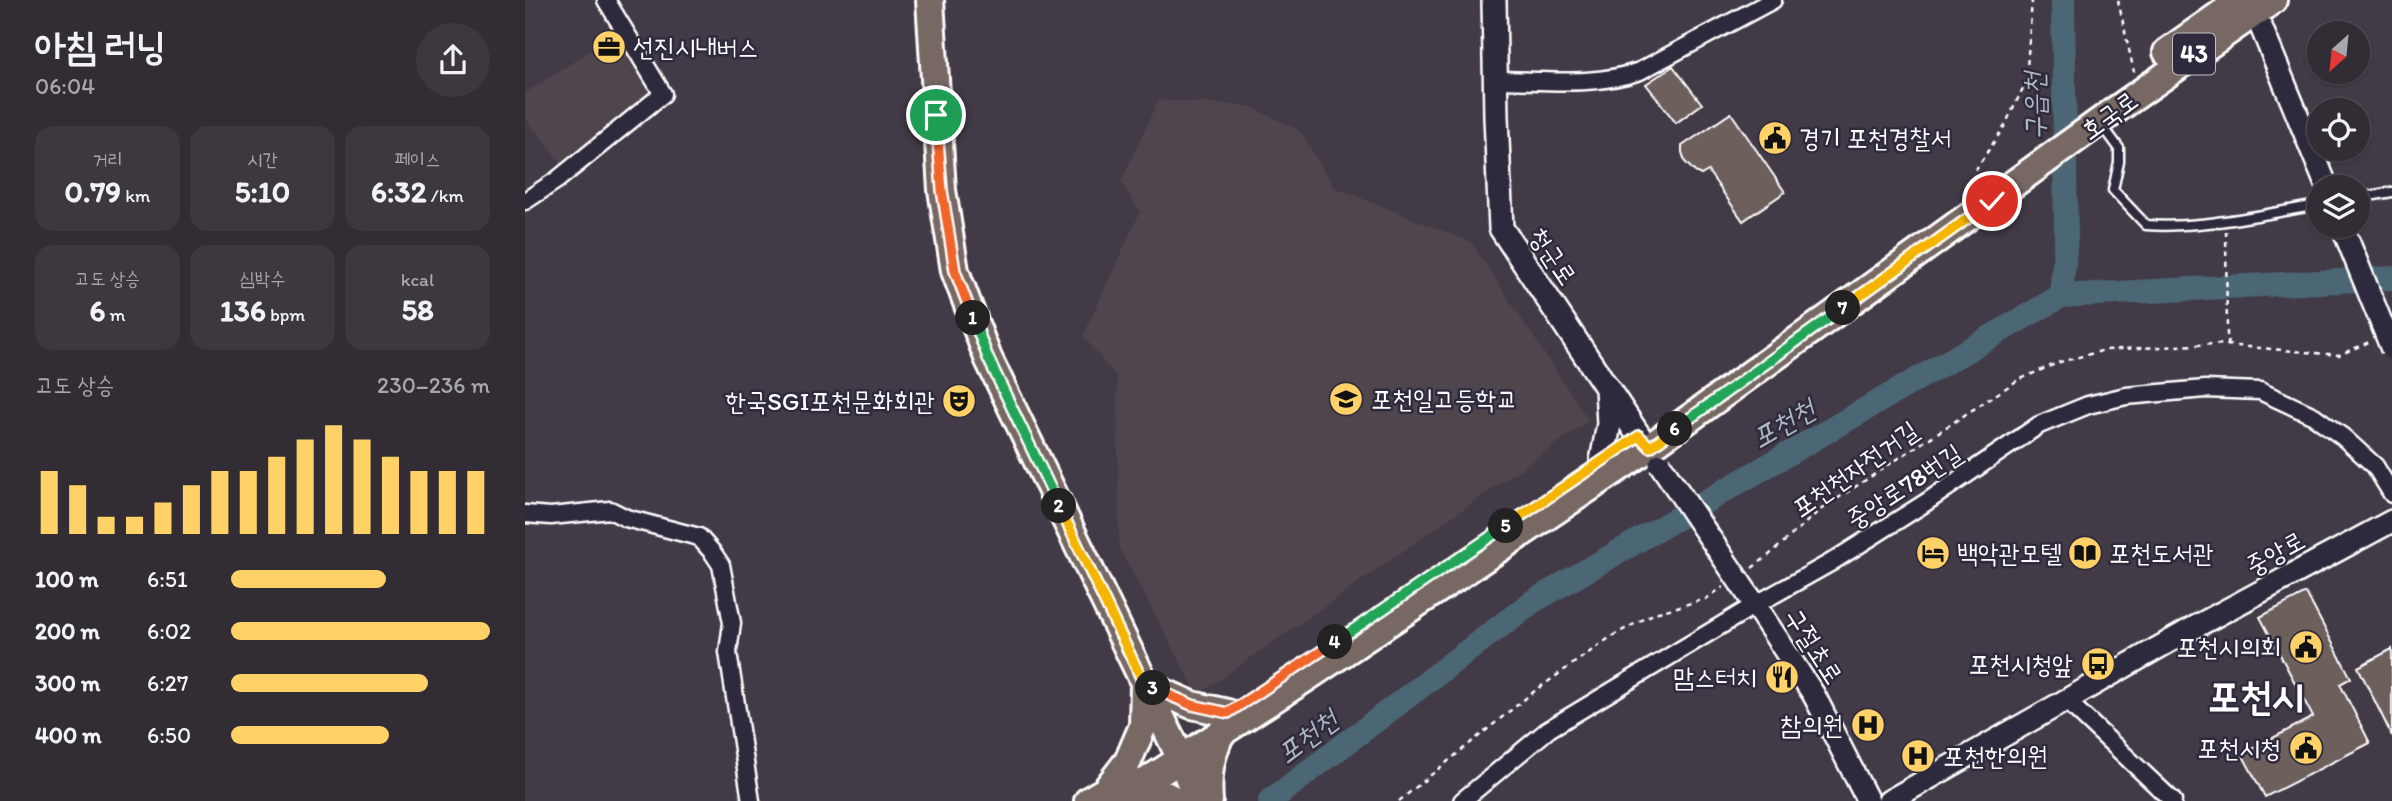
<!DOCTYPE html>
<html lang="ko">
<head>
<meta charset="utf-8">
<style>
	:root { --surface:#322c34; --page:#3d3840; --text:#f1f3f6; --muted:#a8a7ac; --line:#4d484f; --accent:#ffd166 }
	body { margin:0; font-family:Itim,"Poor Story",sans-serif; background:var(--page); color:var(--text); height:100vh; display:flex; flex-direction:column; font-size:26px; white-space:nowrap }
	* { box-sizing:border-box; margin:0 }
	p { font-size:23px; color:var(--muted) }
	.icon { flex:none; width:38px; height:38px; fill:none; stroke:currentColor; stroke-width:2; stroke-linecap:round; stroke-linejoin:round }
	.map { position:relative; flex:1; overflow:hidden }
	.drawer { display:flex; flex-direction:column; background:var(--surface); width:525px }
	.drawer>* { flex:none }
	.needle { width:46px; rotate:207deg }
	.buttons { position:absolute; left:1782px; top:21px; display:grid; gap:14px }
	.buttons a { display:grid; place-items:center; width:63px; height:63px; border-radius:50%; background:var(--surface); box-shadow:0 2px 5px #0004,0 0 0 2px var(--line); font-size:35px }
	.pin { position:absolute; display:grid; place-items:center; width:60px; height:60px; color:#fff; margin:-30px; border:4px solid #fff; border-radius:50%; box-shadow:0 2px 7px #0007 }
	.km { position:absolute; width:35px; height:35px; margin:-18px; border-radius:50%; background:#222; color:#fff; font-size:19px; line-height:35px; text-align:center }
	.round { display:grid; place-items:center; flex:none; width:74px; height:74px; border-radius:37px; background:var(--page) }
	.summary { display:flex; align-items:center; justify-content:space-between; height:119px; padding:0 35px }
	h1 { font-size:38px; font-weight:700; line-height:52px }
	.metrics { display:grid; grid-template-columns:repeat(3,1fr); gap:10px; height:119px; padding:7px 35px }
	.metrics div { display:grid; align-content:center; border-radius:18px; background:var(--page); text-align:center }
	.metrics b { font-size:30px; font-weight:700 }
	.metrics small { font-size:19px; font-weight:400 }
	.metrics p { font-size:19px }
	.chart { height:196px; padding:14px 35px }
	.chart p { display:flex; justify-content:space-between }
	.chart svg { width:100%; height:126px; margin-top:7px; stroke:var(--accent); stroke-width:6 }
	ul { padding:0 35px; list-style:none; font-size:23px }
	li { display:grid; grid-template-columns:112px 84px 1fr; align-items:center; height:52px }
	li i { height:18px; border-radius:9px; background:var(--accent) }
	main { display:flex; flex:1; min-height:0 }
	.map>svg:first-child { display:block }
	.built { fill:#4f454d }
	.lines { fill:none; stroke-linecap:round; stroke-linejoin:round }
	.river { stroke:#4c6674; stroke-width:24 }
	.building { fill:#6d605c; stroke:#fff; stroke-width:2 }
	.service-casing { stroke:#fff; stroke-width:13 }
	.minor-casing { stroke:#fff; stroke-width:21 }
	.tertiary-casing { stroke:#fff; stroke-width:26 }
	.secondary-casing { stroke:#fff; stroke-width:28 }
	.primary-casing { stroke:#fff; stroke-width:32 }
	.path { stroke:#fff; stroke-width:2.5; stroke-dasharray:5 5; stroke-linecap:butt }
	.service { stroke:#2f2a3d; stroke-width:8 }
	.minor { stroke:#2f2a3d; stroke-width:16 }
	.tertiary { stroke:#2f2a3d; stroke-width:21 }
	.secondary { stroke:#2f2a3d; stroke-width:23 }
	.primary { stroke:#776864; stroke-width:26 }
	.tertiary-bridge-casing { stroke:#fff; stroke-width:26; stroke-linecap:butt }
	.tertiary-bridge { stroke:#2f2a3d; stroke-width:21 }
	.split-1-casing { stroke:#fff; stroke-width:14 }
	.split-2-casing { stroke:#fff; stroke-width:14 }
	.split-3-casing { stroke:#fff; stroke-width:14 }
	.split-4-casing { stroke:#fff; stroke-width:14 }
	.split-5-casing { stroke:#fff; stroke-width:14 }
	.split-6-casing { stroke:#fff; stroke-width:14 }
	.split-7-casing { stroke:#fff; stroke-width:14 }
	.split-8-casing { stroke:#fff; stroke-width:14 }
	.split-1 { stroke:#f0652b; stroke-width:9 }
	.split-2 { stroke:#22a559; stroke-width:9 }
	.split-3 { stroke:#f5b400; stroke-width:9 }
	.split-4 { stroke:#f0652b; stroke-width:9 }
	.split-5 { stroke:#22a559; stroke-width:9 }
	.split-6 { stroke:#f5b400; stroke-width:9 }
	.split-7 { stroke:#22a559; stroke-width:9 }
	.split-8 { stroke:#f5b400; stroke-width:9 }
	.labels { text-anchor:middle; stroke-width:5; stroke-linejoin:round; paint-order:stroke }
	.shield { fill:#2f2a3d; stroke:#c1bfc5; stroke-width:2 }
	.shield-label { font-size:24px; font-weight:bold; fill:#fff }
	.poi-label { font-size:26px; fill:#fff; stroke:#2f2a3d; text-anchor:start }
	.street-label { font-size:26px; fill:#fff; stroke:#2f2a3d }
	.water-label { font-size:28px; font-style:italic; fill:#aebac0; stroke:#2f2a3d }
	.town-label { font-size:40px; font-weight:bold; fill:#fff; stroke:#2f2a3d }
</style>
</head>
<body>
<main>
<section class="drawer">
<div class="summary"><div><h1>아침 러닝</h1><p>06:04</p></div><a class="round"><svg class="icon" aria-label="share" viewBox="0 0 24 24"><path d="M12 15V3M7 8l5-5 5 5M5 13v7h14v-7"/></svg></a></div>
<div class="metrics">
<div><p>거리</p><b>0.79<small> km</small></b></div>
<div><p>시간</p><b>5:10</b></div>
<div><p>페이스</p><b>6:32<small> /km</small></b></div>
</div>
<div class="metrics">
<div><p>고도 상승</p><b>6<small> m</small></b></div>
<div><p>심박수</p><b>136<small> bpm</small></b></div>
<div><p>kcal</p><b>58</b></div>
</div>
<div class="chart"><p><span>고도 상승</span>230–236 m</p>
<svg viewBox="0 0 160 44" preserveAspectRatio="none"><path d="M5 44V22M15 44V27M25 44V38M35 44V38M45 44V33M55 44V27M65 44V22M75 44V22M85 44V17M95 44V11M105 44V6M115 44V11M125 44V17M135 44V22M145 44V22M155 44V22"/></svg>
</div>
<ul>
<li><b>100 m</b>6:51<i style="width:60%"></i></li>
<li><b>200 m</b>6:02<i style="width:100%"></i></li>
<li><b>300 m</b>6:27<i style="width:76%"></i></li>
<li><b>400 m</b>6:50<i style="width:61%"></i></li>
</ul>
</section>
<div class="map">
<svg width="1867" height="801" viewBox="0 0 1867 801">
	<rect width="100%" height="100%" fill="#423a46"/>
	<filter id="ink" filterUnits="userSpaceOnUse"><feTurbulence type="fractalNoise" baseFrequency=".0143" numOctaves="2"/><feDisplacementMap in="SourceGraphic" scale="14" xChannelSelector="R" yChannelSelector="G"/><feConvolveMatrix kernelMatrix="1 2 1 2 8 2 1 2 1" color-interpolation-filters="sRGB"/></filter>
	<g filter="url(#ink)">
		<!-- built -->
		<path class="built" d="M88,36L142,106L49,179L0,118V93Z
			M633,100L724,106L775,131L809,187L946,242L1064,421L673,695L594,548L592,378L558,336L615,212L596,182Z"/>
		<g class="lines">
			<!-- river -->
			<path class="river" d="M1536,296L1541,237L1538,0
				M745,801L1007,602L1536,296L1867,278"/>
		</g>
		<!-- building -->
		<path class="building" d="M1148,66L1177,104L1151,123L1121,84Z
			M1206,113L1260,192L1218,221L1183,171L1176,175L1170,172L1160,162L1157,152V146Z
			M1781,593L1826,678L1815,684L1845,743L1740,797L1717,754L1788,717L1735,617Z
			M1867,649V736L1833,667Z"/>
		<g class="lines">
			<!-- service casing -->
			<g class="service-casing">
				<path id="service" d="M1583,133L1594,148V162L1588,190L1621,225C1679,229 1737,214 1794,205
					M1832,198L1867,192"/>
			</g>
			<!-- minor casing -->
			<g class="minor-casing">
				<path id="minor" d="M970,80C1018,80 1070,87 1115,71L1248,0
					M0,201L32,180L138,94L81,0
					M0,514L26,516L85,510L101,518L174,537L188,553L196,565L207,623L203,652L226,801
					M1541,700L1648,801
					M937,801L1024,729L1230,605L1305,563L1400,503L1514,425L1563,405L1601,396L1680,389L1735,391L1789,416L1818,437L1850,466L1867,494"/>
			</g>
			<!-- tertiary casing -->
			<g class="tertiary-casing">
				<path id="tertiary" d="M1725,0L1802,187
					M1224,596L1289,695L1343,801
					M1364,801L1659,633L1867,521"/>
			</g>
			<!-- secondary casing -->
			<g class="secondary-casing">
				<path id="secondary" d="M969,0L971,117L976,228L1114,436
					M1077,461L1084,424L1082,388"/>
			</g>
			<!-- primary casing -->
			<g class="primary-casing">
				<path id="primary" d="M405,0L417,190L430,271L463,358L656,759L673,801
					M1642,52L1716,0
					M583,787L603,761L618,726L619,684L667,705L703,713
					M604,793L628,789L652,801
					M563,801L603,777
					M591,801L784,676L1125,447L1592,109L1748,0
					M684,801C682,775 685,757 696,733"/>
			</g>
			<!-- path -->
			<path class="path" d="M1593,0L1609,72
				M1447,190L1451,169L1479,127L1501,82L1507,0
				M1701,231L1702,337L1704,346
				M1227,568L1243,556L1295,510L1493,380L1535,362L1580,350L1690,344L1814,355L1844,342
				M874,801L1007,693L1087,636L1130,613L1181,599L1198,587"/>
			<!-- service -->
			<use href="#service" class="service"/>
			<!-- minor -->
			<use href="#minor" class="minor"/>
			<!-- tertiary -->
			<use href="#tertiary" class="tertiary"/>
			<!-- secondary -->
			<use href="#secondary" class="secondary"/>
			<!-- primary -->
			<use href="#primary" class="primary"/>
			<!-- tertiary-bridge casing -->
			<g class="tertiary-bridge-casing">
				<path id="tertiary-bridge" d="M1817,226L1867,349
					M1135,464L1224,596"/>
			</g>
			<!-- tertiary-bridge -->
			<use href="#tertiary-bridge" class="tertiary-bridge"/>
		</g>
	</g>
	<g class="lines" filter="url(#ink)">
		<!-- split-1 casing -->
		<g class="split-1-casing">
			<path id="split-1" d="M411,115L417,190L430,271L448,318"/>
		</g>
		<!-- split-2 casing -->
		<g class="split-2-casing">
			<path id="split-2" d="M448,318L463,358L534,506"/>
		</g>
		<!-- split-3 casing -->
		<g class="split-3-casing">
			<path id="split-3" d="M534,506L619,684L628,688"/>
		</g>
		<!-- split-4 casing -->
		<g class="split-4-casing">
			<path id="split-4" d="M628,688L667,705L703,713L810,642"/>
		</g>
		<!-- split-5 casing -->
		<g class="split-5-casing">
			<path id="split-5" d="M810,642L981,526"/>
		</g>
		<!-- split-6 casing -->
		<g class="split-6-casing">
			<path id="split-6" d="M981,526L1114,436L1125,447L1150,429"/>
		</g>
		<!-- split-7 casing -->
		<g class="split-7-casing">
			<path id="split-7" d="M1150,429L1318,308"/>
		</g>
		<!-- split-8 casing -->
		<g class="split-8-casing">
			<path id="split-8" d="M1318,308L1467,201"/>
		</g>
		<!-- split-1 -->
		<use href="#split-1" class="split-1"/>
		<!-- split-2 -->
		<use href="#split-2" class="split-2"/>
		<!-- split-3 -->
		<use href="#split-3" class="split-3"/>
		<!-- split-4 -->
		<use href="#split-4" class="split-4"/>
		<!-- split-5 -->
		<use href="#split-5" class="split-5"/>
		<!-- split-6 -->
		<use href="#split-6" class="split-6"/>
		<!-- split-7 -->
		<use href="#split-7" class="split-7"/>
		<!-- split-8 -->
		<use href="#split-8" class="split-8"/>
	</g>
	<!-- icons -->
	<defs>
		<g id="office-disc" transform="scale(1.75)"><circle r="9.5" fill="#ffd166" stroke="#2f2a3d"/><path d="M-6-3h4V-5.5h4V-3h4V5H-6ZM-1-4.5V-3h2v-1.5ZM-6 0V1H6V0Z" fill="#111"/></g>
		<g id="civic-disc" transform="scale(1.75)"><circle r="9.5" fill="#ffd166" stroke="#2f2a3d"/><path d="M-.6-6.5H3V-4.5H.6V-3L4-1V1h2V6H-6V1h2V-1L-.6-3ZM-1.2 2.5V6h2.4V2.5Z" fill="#111"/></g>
		<g id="school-disc" transform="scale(1.75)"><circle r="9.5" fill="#ffd166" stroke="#2f2a3d"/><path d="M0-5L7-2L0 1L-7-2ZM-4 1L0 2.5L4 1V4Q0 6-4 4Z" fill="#111"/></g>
		<g id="theatre-disc" transform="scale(1.75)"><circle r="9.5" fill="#ffd166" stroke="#2f2a3d"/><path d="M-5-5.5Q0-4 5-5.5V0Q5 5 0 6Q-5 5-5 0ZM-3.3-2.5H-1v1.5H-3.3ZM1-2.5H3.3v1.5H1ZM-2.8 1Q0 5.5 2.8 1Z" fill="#111"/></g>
		<g id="hotel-disc" transform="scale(1.75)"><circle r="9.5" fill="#ffd166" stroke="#2f2a3d"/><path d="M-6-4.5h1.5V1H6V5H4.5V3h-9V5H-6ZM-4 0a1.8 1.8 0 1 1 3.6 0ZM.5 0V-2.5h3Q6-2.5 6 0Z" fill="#111"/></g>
		<g id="library-disc" transform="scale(1.75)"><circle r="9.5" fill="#ffd166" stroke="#2f2a3d"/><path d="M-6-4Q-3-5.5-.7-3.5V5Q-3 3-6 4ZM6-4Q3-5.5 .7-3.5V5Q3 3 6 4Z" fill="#111"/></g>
		<g id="bus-disc" transform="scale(1.75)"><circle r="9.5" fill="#ffd166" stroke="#2f2a3d"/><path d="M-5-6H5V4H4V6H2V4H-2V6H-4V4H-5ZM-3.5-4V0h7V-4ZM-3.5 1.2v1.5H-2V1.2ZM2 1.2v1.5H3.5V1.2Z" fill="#111"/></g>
		<g id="restaurant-disc" transform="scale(1.75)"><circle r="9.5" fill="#ffd166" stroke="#2f2a3d"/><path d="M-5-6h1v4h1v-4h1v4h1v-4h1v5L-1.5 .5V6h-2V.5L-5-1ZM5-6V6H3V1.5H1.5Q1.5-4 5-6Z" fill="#111"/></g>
		<g id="hospital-disc" transform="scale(1.75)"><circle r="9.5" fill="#ffd166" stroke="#2f2a3d"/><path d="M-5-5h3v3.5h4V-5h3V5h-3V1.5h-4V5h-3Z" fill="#111"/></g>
	</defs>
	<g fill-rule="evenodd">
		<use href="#office-disc" x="84" y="47"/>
		<use href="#civic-disc" x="1250" y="138"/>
		<use href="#school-disc" x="821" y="399"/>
		<use href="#theatre-disc" x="434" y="401"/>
		<use href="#hotel-disc" x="1408" y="553"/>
		<use href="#library-disc" x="1560" y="553"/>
		<use href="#civic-disc" x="1781" y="647"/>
		<use href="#bus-disc" x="1573" y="664"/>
		<use href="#restaurant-disc" x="1257" y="677"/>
		<use href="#hospital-disc" x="1343" y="725"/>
		<use href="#civic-disc" x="1781" y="748"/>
		<use href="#hospital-disc" x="1393" y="756"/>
	</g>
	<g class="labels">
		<!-- shield labels -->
		<rect class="shield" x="1648" y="33.5" width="42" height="41" rx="5"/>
		<g class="shield-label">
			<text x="1669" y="62">43</text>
		</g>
		<!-- poi labels -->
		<g class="poi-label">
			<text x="108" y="56">선진시내버스</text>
			<text x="1274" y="147">경기 포천경찰서</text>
			<text x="846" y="408">포천일고등학교</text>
			<text x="410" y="410" text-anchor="end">한국SGI포천문화회관</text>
			<text x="1432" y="562">백악관모텔</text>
			<text x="1584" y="562">포천도서관</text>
			<text x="1756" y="656" text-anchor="end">포천시의회</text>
			<text x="1548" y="673" text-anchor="end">포천시청앞</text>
			<text x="1232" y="686" text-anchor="end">맘스터치</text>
			<text x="1318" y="734" text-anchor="end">참의원</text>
			<text x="1756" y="757" text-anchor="end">포천시청</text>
			<text x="1418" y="765">포천한의원</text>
		</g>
		<!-- street labels -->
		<g class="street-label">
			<text transform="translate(1584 115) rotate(-36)" y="9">호국로</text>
			<text transform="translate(1028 256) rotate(56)" y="9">청군로</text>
			<text transform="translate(1330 469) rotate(-35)" y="9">포천천자전거길</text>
			<text transform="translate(1379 486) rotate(-33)" y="9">중앙로78번길</text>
			<text transform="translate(1750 553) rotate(-29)" y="9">중앙로</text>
			<text transform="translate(1289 646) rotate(57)" y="9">구절초로</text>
		</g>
		<!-- water labels -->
		<g class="water-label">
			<text transform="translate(1509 106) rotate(-91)" y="10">구읍천</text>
			<text transform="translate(1258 423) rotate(-30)" y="10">포천천</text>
			<text transform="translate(782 736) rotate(-37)" y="10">포천천</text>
		</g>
		<!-- town labels -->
		<g class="town-label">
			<text x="1731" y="710">포천시</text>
		</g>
	</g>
</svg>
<div class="buttons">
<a><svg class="needle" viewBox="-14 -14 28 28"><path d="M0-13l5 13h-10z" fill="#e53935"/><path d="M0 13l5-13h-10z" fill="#a8a7ac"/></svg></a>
<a><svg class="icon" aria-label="locate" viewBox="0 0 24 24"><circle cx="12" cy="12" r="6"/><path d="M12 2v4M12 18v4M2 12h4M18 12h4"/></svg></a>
<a><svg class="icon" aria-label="layers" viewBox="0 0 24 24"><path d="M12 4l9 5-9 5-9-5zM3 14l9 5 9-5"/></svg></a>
</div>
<div class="pin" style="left:411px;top:115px;background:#1e9e55"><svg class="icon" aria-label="arrive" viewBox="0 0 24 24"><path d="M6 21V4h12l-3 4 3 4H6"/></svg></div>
<div class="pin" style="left:1467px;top:201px;background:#d93025"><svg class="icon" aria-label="check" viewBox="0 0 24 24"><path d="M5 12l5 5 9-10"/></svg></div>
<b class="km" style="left:448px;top:318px">1</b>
<b class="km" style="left:534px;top:506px">2</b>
<b class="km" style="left:628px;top:688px">3</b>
<b class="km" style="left:810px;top:642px">4</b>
<b class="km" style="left:981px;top:526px">5</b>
<b class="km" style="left:1150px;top:429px">6</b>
<b class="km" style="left:1318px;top:308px">7</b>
</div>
</main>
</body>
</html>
